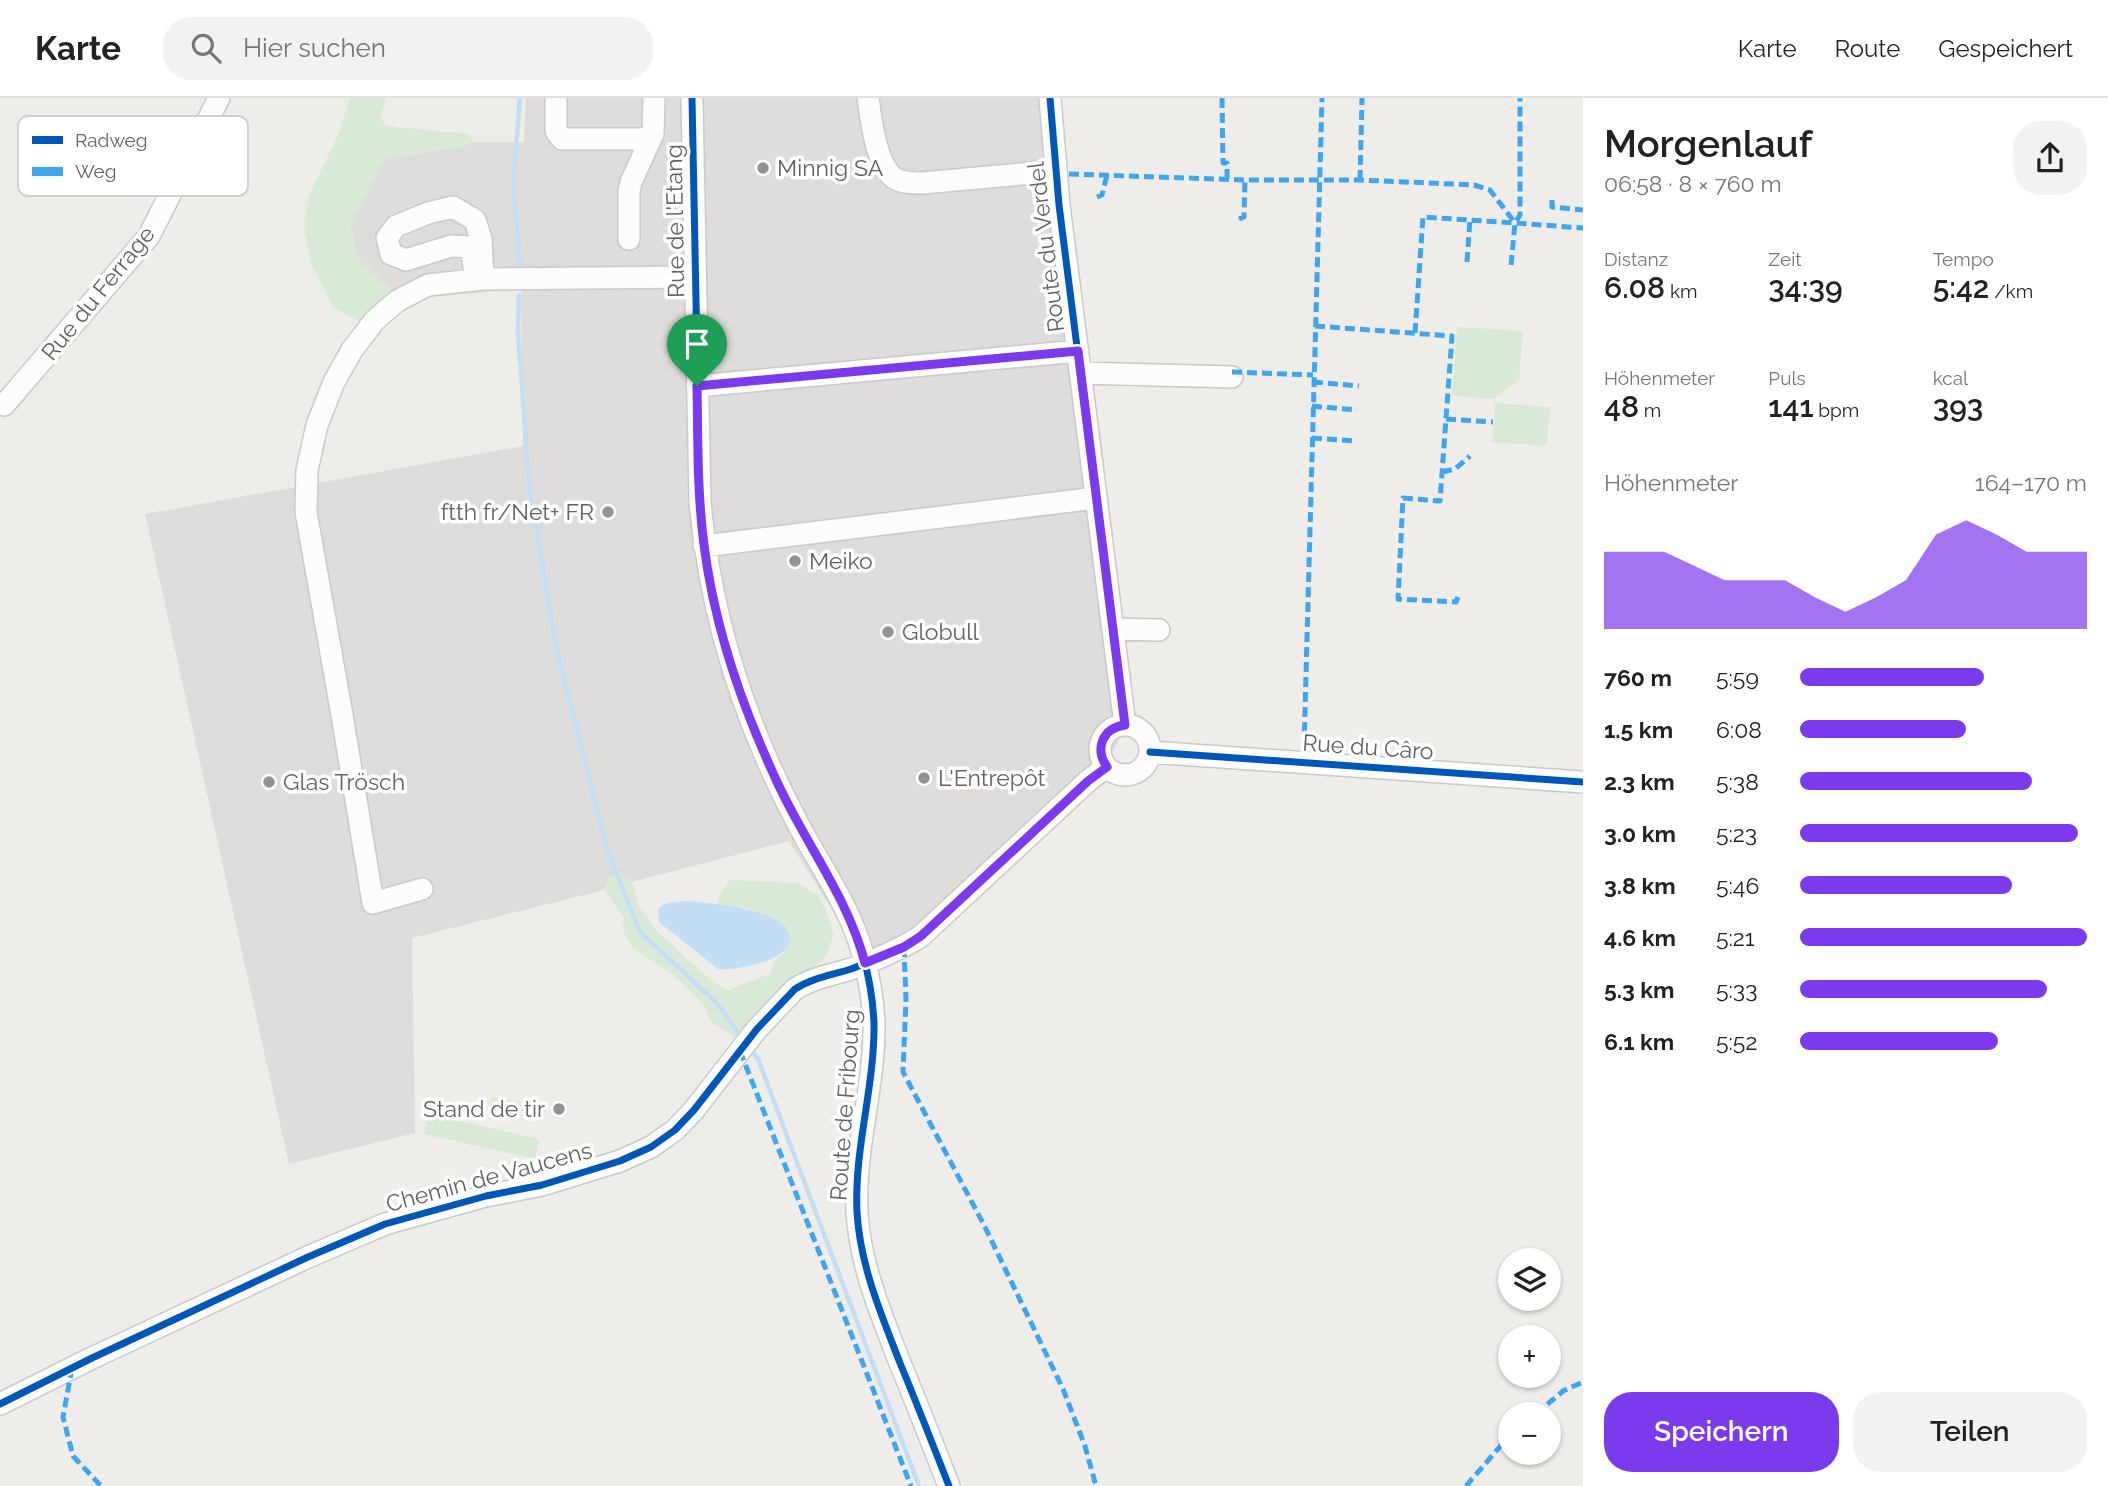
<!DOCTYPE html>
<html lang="de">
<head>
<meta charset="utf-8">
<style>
	:root { --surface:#fff; --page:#f2f2f2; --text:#222; --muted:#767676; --line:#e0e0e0; --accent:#7c3aed }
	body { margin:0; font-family:Raleway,sans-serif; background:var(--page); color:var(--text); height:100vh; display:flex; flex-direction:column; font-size:26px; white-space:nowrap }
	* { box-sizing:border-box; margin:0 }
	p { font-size:23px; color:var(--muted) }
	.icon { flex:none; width:38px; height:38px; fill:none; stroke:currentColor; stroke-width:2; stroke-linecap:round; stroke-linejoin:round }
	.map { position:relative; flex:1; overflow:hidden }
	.side { display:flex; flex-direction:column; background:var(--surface); width:525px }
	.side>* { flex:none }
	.buttons { position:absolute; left:1498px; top:1150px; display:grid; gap:14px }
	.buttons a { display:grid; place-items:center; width:63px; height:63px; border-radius:50%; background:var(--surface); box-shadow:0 2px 5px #0004; font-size:35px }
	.pin { position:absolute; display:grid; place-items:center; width:60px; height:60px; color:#fff; margin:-72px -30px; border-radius:50% 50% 50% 0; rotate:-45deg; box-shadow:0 0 7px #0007 }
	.pin .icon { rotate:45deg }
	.round { display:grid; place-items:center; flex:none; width:74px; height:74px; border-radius:28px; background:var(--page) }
	.head { display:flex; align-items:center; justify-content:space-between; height:119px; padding:0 21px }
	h1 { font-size:38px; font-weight:600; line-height:52px }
	.stats { display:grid; grid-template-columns:repeat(3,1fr); gap:10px; height:119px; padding:7px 21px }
	.stats div { display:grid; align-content:center }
	.stats b { font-size:30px; font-weight:600 }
	.stats small { font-size:19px; font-weight:400 }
	.stats p { font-size:19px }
	.chart { height:196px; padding:14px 21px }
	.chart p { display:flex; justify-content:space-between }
	.chart svg { width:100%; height:126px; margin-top:7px; fill:var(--accent); opacity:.7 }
	.primary-button { display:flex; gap:14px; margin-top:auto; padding:14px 21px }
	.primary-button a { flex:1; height:80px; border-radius:28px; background:var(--accent); color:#fff; font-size:28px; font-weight:600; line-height:80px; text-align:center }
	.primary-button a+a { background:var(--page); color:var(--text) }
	ul { padding:0 21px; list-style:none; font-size:23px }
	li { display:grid; grid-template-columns:112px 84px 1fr; align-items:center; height:52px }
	li i { height:18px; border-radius:9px; background:var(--accent) }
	header { display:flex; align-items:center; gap:42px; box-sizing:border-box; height:98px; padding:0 35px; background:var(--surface); border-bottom:2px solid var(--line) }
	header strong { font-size:33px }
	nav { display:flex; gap:38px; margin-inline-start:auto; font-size:24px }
	.search { width:490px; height:63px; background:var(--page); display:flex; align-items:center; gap:18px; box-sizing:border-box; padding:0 24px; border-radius:28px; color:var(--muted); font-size:26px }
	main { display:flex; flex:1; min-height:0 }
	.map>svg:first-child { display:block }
	.industrial { fill:#dedcda }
	.green { fill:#d9e9d7 }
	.water { fill:#c3ddf4 }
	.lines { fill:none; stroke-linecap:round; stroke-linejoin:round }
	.stream { stroke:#c3ddf4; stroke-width:4.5 }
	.minor-casing { stroke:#c9c9c9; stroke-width:24 }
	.minor { stroke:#fcfcfc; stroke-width:21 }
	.quiet { stroke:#41a5ee; stroke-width:5; stroke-dasharray:10 5; stroke-linecap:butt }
	.cycleway-casing { stroke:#fff; stroke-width:11 }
	.cycleway { stroke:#0057b8; stroke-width:7 }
	.route-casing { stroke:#fff; stroke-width:14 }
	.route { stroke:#7c3aed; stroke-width:9 }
	.poi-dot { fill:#919395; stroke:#fff; stroke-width:2.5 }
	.labels { text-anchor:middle; stroke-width:7; stroke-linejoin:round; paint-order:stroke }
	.poi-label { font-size:23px; fill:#5f6267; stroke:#fff; text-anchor:start }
	.street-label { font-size:23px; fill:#5f6267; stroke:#fff }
	.key { fill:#fff; stroke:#cfd0d1; stroke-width:2 }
	.key-label { font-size:19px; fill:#5f6267 }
</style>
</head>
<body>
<header>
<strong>Karte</strong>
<div class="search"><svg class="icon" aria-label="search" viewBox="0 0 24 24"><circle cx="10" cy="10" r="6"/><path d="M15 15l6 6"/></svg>Hier suchen</div>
<nav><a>Karte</a><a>Route</a><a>Gespeichert</a></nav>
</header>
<main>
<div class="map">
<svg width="1583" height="1388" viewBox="0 0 1583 1388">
	<rect width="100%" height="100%" fill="#eeedea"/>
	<!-- industrial -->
	<path class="industrial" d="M526,0H1050L1125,627L1106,669L921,838L865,865L789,743L632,784L621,777L610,780L604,792L412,840L415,1035L289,1066L145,416L523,348L521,191L350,206L323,135L373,44H524Z"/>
	<!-- green -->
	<path class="green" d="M350,0H386L380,20L387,28L467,36L475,44L463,49L385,61L351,128L357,159L392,193L384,203L375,222L360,224L333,209L311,166L304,127L309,97L339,35Z
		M1457,229L1523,233L1519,282L1493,301L1452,298Z
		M1495,305L1550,309L1547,348L1492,344Z
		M621,777L632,784L638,807L658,834L713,884L728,892L770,876L776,860L784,855L789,844L782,825L746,810L717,808L719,798L730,782L797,785L819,798L826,813L834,837L825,860L763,915L738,941L712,925L703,906L672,876L632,849L624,834L623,819L604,792L609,780Z
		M492,999L546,1009L544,1019L489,1008Z
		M429,1016L539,1041L535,1061L424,1036Z"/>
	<!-- water -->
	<path class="water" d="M684,803C706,804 770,811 784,828C812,859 736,874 718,871L659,824L658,812L661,808L668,805Z"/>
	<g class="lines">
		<!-- stream -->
		<path class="stream" d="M520,0L513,87L520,164
			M519,197L518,233L529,386L556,549L608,754L640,834L716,904L742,940
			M750,950L758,961L919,1388"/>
		<!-- minor casing -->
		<g class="minor-casing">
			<path id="minor" d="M556,0V33L562,41H642L653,36
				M692,0L700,404C710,515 743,621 795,720C818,766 850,807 863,857C869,879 873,902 874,925C875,988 854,1050 857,1114C860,1167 881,1216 900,1265C917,1306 933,1347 949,1388
				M868,0C871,22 876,66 894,80C902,85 913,85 922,85L1056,73
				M1050,0L1059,107L1125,627
				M629,141V93L631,84L653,36L654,0
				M476,182L471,149L451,148L406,162L391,156L387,140L396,128L428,115L453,109L475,122L481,141L483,181
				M1081,275L1232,279
				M697,288L1078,253
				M4,307L149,138L219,0
				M704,448L1096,400
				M1114,531L1159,532
				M1100 652a25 25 0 1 1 50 0a25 25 0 1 1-50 0Z
				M1150,654L1583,684
				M422,791L373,805L342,617L306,414L307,372L317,327L334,284L352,252L375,222L397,203L428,187L483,181L695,179
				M0,1306L92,1260L308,1159L385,1126L486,1098L542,1087L620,1063L651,1049L675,1032L694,1012L757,931L795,891C812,880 832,877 851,871C875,862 900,852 921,838L1088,683L1106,669"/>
		</g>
		<!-- minor -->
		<use href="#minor" class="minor"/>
		<!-- quiet -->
		<path class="quiet" d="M1222,0L1223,65H1227V81
			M1069,76L1245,82H1360L1474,87L1490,92L1515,125L1583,130
			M1360,82L1362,0
			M1097,99L1102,97L1107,77
			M1552,102V109L1583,112
			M1239,121L1244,119L1245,82
			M1467,164L1470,122
			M1511,167L1515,125L1520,117V0
			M1315,228L1452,238L1440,403L1403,400L1398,501L1456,504L1458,499
			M1415,235L1423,119L1515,125
			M1232,274L1313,277
			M1313,284L1359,288
			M1312,308L1357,312
			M1446,321L1493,324
			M1312,340L1356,343
			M1442,374L1455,371L1470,358
			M1304,649L1322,0
			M904,849L906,901L903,974L984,1127L1063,1291L1085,1348L1096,1388
			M740,953L911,1388
			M72,1270L63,1319L73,1358L101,1388
			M1536,1316L1563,1293L1583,1284
			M1466,1388L1510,1337"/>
		<!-- cycleway casing -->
		<g class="cycleway-casing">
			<path id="cycleway" d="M692,0L700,404C710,515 743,621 795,720C818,766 850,807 863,857C869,879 873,902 874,925C875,988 854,1050 857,1114C860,1167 881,1216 900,1265C917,1306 933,1347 949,1388
				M1050,0L1059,107L1125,627
				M1150,654L1583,684
				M0,1306L92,1260L308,1159L385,1126L486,1098L542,1087L620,1063L651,1049L675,1032L694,1012L757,931L795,891C812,880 832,877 851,871C875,862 900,852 921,838L1088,683L1106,669"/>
		</g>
		<!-- cycleway -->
		<use href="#cycleway" class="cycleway"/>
	</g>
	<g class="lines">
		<!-- route casing -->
		<g class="route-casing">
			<path id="route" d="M1078,253L1125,627C1103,630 1094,650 1107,669L1088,683L921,838L904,849L865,865C847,796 801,740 773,675C740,603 714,526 704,447C697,394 698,340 697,288Z"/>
		</g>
		<!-- route -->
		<use href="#route" class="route"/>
	</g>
	<!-- markers -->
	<g class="poi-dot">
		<circle cx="763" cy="70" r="7"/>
		<circle cx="608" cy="414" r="7"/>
		<circle cx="795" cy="463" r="7"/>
		<circle cx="888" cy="534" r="7"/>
		<circle cx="924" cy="680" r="7"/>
		<circle cx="269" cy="684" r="7"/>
		<circle cx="559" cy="1011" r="7"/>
	</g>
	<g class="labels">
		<!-- poi labels -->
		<g class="poi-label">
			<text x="777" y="78">Minnig SA</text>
			<text x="594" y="422" text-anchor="end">ftth fr/Net+ FR</text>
			<text x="809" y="471">Meiko</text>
			<text x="902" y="542">Globull</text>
			<text x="938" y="688">L'Entrepôt</text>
			<text x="283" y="692">Glas Trösch</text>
			<text x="545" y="1019" text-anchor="end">Stand de tir</text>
		</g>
		<!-- street labels -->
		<g class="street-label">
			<text transform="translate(675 123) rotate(-91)" y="8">Rue de l'Etang</text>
			<text transform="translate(1046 149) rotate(-97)" y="8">Route du Verdel</text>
			<text transform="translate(98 195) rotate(-51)" y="8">Rue du Ferrage</text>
			<text transform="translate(1368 649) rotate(4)" y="8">Rue du Câro</text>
			<text transform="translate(845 1007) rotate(-86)" y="8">Route de Fribourg</text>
			<text transform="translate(489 1079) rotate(-15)" y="8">Chemin de Vaucens</text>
		</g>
	</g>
	<!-- legend -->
	<rect x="18" y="18" width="230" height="80" rx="10" class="key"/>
	<rect x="32" y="38" width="31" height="8" fill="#0057b8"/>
	<rect x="32" y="69" width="31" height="9" fill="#41a5ee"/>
	<g class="key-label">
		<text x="75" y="49">Radweg</text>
		<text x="75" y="80">Weg</text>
	</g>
</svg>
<div class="buttons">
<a><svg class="icon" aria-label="layers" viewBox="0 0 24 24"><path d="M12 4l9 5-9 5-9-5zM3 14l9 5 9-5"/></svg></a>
<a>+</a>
<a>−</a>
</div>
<div class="pin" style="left:697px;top:288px;background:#1e9e55"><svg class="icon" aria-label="arrive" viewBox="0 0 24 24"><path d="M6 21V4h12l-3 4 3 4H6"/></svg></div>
</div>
<section class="side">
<div class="head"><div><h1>Morgenlauf</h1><p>06:58 · 8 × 760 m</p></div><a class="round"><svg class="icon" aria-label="share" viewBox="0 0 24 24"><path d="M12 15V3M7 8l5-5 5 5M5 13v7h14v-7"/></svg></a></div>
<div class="stats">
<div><p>Distanz</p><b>6.08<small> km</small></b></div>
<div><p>Zeit</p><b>34:39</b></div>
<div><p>Tempo</p><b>5:42<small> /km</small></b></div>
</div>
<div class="stats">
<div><p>Höhenmeter</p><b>48<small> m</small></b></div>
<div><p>Puls</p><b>141<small> bpm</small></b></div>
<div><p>kcal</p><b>393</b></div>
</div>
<div class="chart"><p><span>Höhenmeter</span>164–170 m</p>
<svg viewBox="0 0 160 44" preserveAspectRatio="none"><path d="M0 44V17L10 17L20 17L30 22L40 27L50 27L60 27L70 33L80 38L90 33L100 27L110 11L120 6L130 11L140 17L150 17L160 17V44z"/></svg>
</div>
<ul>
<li><b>760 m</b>5:59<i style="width:64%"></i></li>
<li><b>1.5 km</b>6:08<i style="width:58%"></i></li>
<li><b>2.3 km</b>5:38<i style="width:81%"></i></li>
<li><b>3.0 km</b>5:23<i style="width:97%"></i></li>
<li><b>3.8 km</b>5:46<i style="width:74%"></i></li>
<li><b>4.6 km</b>5:21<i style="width:100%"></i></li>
<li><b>5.3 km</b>5:33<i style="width:86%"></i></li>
<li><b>6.1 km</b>5:52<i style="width:69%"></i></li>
</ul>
<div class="primary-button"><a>Speichern</a><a>Teilen</a></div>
</section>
</main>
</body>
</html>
